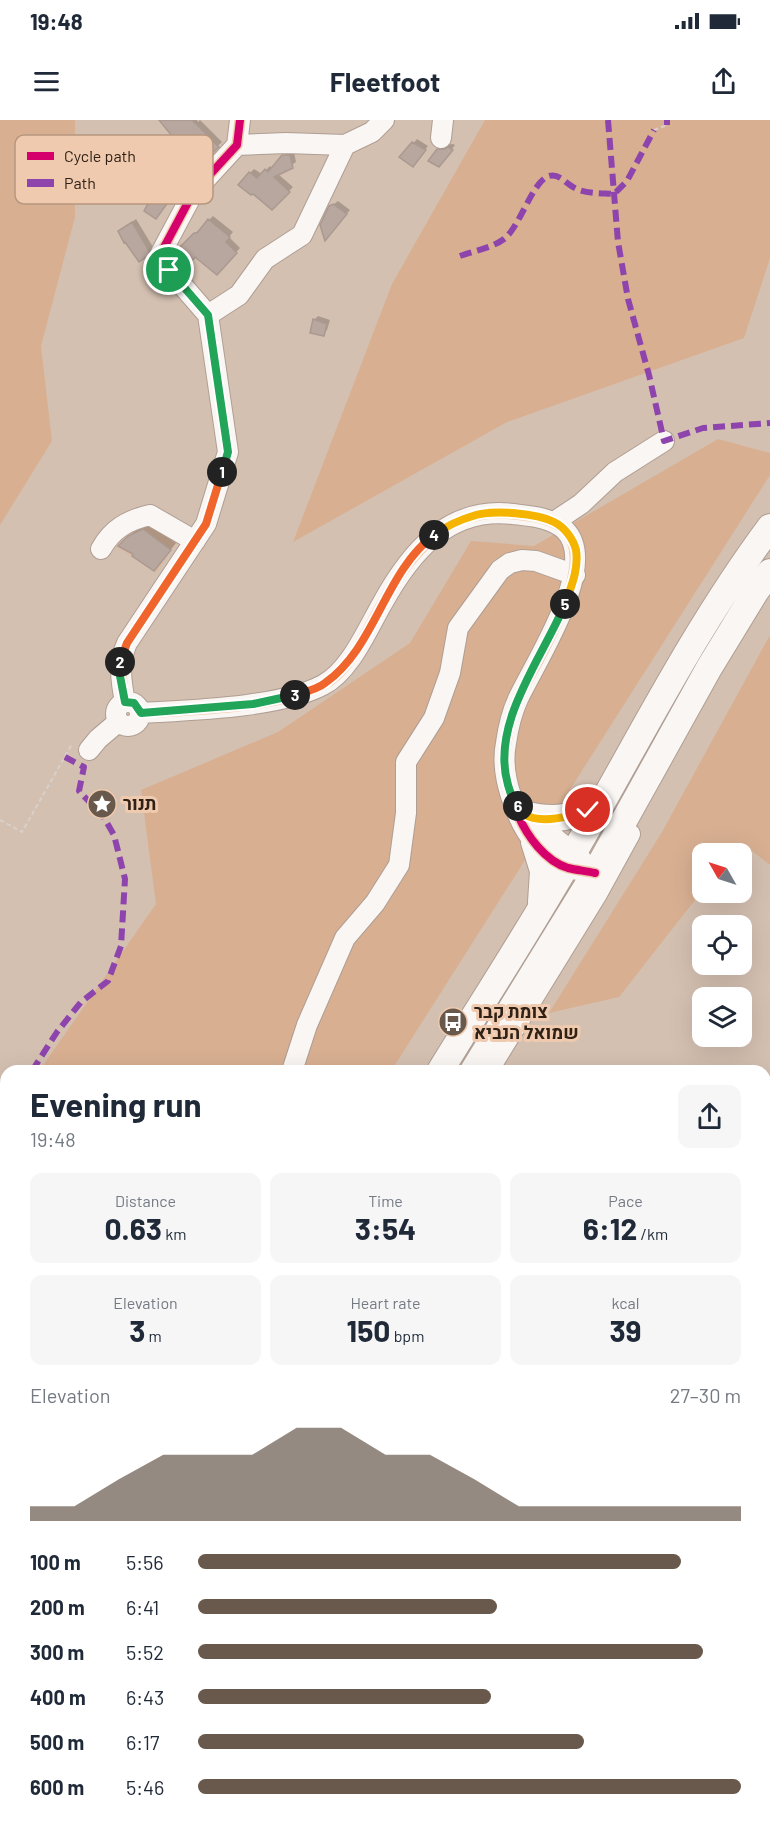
<!DOCTYPE html>
<html lang="en">
<head>
<meta charset="utf-8">
<style>
	:root { --surface:#fff; --page:#f6f6f7; --text:#1f2937; --muted:#747a83; --accent:#69594c }
	body { margin:0; font-family:Barlow,Heebo,sans-serif; background:var(--page); color:var(--text); height:100vh; display:flex; flex-direction:column; font-size:22px; white-space:nowrap }
	* { box-sizing:border-box; margin:0 }
	p { font-size:20px; color:var(--muted) }
	.icon { flex:none; width:33px; height:33px; fill:none; stroke:currentColor; stroke-width:2; stroke-linecap:round; stroke-linejoin:round }
	.map { position:relative; flex:1; overflow:hidden }
	.panel { position:absolute; left:0px; top:945px; width:771px; height:756px; display:flex; flex-direction:column; background:var(--surface); border-radius:18px 18px 0 0; box-shadow:0 6px 24px #0002 }
	.panel>* { flex:none }
	.needle { width:39px; rotate:309deg }
	.buttons { position:absolute; left:692px; top:723px; display:grid; gap:12px }
	.buttons a { display:grid; place-items:center; width:60px; height:60px; border-radius:12px; background:var(--surface); box-shadow:0 6px 24px #0002; font-size:30px }
	.pin { position:absolute; display:grid; place-items:center; width:51px; height:51px; color:#fff; margin:-26px; border:3px solid #fff; border-radius:50%; box-shadow:0 2px 6px #0007 }
	.km { position:absolute; width:30px; height:30px; margin:-15px; border-radius:50%; background:#222; color:#fff; font-size:16px; line-height:30px; text-align:center }
	.round { display:grid; place-items:center; flex:none; width:63px; height:63px; border-radius:12px; background:var(--page) }
	.overview { display:flex; align-items:center; justify-content:space-between; height:102px; padding:0 30px }
	h1 { font-size:33px; font-weight:700; line-height:45px }
	.metrics { display:grid; grid-template-columns:repeat(3,1fr); gap:9px; height:102px; padding:6px 30px }
	.metrics div { display:grid; align-content:center; border-radius:12px; background:var(--page); text-align:center }
	.metrics b { font-size:30px; font-weight:700 }
	.metrics small { font-size:16px; font-weight:400 }
	.metrics p { font-size:16px }
	.chart { height:168px; padding:12px 30px }
	.chart p { display:flex; justify-content:space-between }
	.chart svg { width:100%; height:108px; margin-top:6px; fill:var(--accent); opacity:.7 }
	ul { padding:0 30px; list-style:none; font-size:20px }
	li { display:grid; grid-template-columns:96px 72px 1fr; align-items:center; height:45px }
	li i { height:15px; border-radius:8px; background:var(--accent) }
	.status { display:flex; justify-content:space-between; align-items:center; height:42px; padding:0 30px; background:var(--surface); direction:ltr }
	.status svg { height:16px; fill:currentColor }
	header { display:flex; justify-content:space-between; align-items:center; height:78px; padding:0 30px; background:var(--surface); font-size:27px; font-weight:700 }
	.map>svg:first-child { display:block }
	.built { fill:#dbb9a1 }
	.green { fill:#d8af91 }
	.shadow { fill:#0003 }
	.lines { fill:none; stroke-linecap:round; stroke-linejoin:round }
	.stream { stroke:#ca8e9c; stroke-width:4.5 }
	.building { fill:#b8a79e; stroke:#aa9990; stroke-width:1.5 }
	.minor-casing { stroke:#af9e93; stroke-width:22 }
	.major-casing { stroke:#af9e93; stroke-width:28 }
	.path { stroke:#d7d0cb; stroke-width:2; stroke-dasharray:4.5 3; stroke-linecap:butt }
	.minor { stroke:#f9f6f3; stroke-width:20 }
	.major { stroke:#f9f6f3; stroke-width:26 }
	.quiet { stroke:#8e44ad; stroke-width:6; stroke-dasharray:12 6; stroke-linecap:butt }
	.cycleway-casing { stroke:#f0caae; stroke-width:11 }
	.cycleway { stroke:#d6006c; stroke-width:8 }
	.split-1-casing { stroke:#fff; stroke-width:12 }
	.split-2-casing { stroke:#fff; stroke-width:12 }
	.split-3-casing { stroke:#fff; stroke-width:12 }
	.split-4-casing { stroke:#fff; stroke-width:12 }
	.split-5-casing { stroke:#fff; stroke-width:12 }
	.split-6-casing { stroke:#fff; stroke-width:12 }
	.split-7-casing { stroke:#fff; stroke-width:12 }
	.split-1 { stroke:#22a559; stroke-width:8 }
	.split-2 { stroke:#f0652b; stroke-width:8 }
	.split-3 { stroke:#22a559; stroke-width:8 }
	.split-4 { stroke:#f0652b; stroke-width:8 }
	.split-5 { stroke:#f5b400; stroke-width:8 }
	.split-6 { stroke:#22a559; stroke-width:8 }
	.split-7 { stroke:#f5b400; stroke-width:8 }
	.labels { text-anchor:middle; stroke-width:6; stroke-linejoin:round; paint-order:stroke }
	.poi-label { font-size:18px; font-weight:bold; fill:#2f2116; stroke:#f0caae; text-anchor:start }
	.key { fill:#f0caae; stroke:#b69780; stroke-width:1.5 }
	.key-label { font-size:16px; fill:#2f2116 }
</style>
</head>
<body>
<div class="status"><b>19:48</b><svg viewBox="0 0 49 12"><path d="M0 12V9h3v3zM5 12V6h3v6zM10 12V3h3v9zM15 12V0h3v12zM26 1h20v11H26zM47 4h2v5h-2z"/></svg></div>
<header><svg class="icon" aria-label="menu" viewBox="0 0 24 24"><path d="M4 6h16M4 12h16M4 18h16"/></svg>Fleetfoot<svg class="icon" aria-label="share" viewBox="0 0 24 24"><path d="M12 15V3M7 8l5-5 5 5M5 13v7h14v-7"/></svg></header>
<div class="map">
<svg width="770" height="1701" viewBox="0 0 770 1701">
	<rect width="100%" height="100%" fill="#d4c0b1"/>
	<!-- built -->
	<path class="built" d="M150,401L180,417L156,453L111,423Z"/>
	<!-- green -->
	<path class="green" d="M0,0H75V97L41,226L52,321L0,405Z
		M485,0H770V138L744,218L507,302L293,422L392,164Z
		M718,319L770,333V355L391,951H39L156,784L141,670L278,612L410,523L471,421L534,426Z
		M770,515V745L752,731L741,739V734H702V771L619,877L549,893L662,712Z
		M6,982V1587L0,1597V985Z
		M765,1221L770,1223V1701H482L475,1695H765Z"/>
	<!-- shadow -->
	<path class="shadow" d="M160,0H197L198,2L200,0L222,22L193,50L174,16Z
		M417,19L428,26L416,41L401,37Z
		M453,24L455,25L443,41L438,30L442,25Z
		M288,32H294L296,42L278,54L293,67L272,88L250,53L254,49L262,54L270,46L273,49Z
		M160,67L172,76L159,94L156,71Z
		M338,81L350,90L328,115L330,87Z
		M213,96L233,112L229,117L240,128L217,153L196,135L177,131Z
		M136,99L153,127V130L149,134L124,108Z
		M318,196L330,200L327,210L323,214L314,200Z
		M150,404L176,423L160,443L120,425L136,410Z"/>
	<g class="lines">
		<!-- stream -->
		<path class="stream" d="M404,1695L410,1701"/>
	</g>
	<!-- building -->
	<path class="building" d="M159,0H192L219,27L193,52L162,28L172,16Z
		M412,22L426,30L413,47L399,37Z
		M448,27L453,30L439,47L428,41L437,29H445Z
		M282,35H290L293,48L274,57L290,72L272,90L253,74L251,75L238,65L249,52L257,58L265,49L268,52Z
		M155,70L169,81L156,99L144,91Z
		M333,84L347,94L325,121L320,105L329,86Z
		M208,99L230,117L226,122L237,133L217,155L195,137L185,150L175,135L176,131L194,113H197Z
		M132,102L149,131V135L139,142L125,122L124,123L118,111Z
		M313,199L327,204L324,216L310,213Z
		M143,409L171,430L154,451L132,436L133,434L118,426L128,416Z"/>
	<g class="lines">
		<!-- minor casing -->
		<g class="minor-casing">
			<path id="minor" d="M441,18L443,0
				M237,25L286,23L345,25
				M208,195L239,175L265,139L302,115L345,25L372,12L384,0
				M554,402L581,384L615,352L664,321
				M101,429C112,409 128,400 150,395L195,421
				M116 594a12 12 0 1 1 24 0a12 12 0 1 1-24 0Z
				M125,582C121,561 118,543 127,523L206,404L228,332L208,195L169,150L161,133L193,73L237,25L240,0
				M141,593C191,590 279,588 323,565C350,551 367,510 382,484C410,433 448,386 513,394C530,396 551,397 565,410C600,445 535,542 518,579C512,592 508,609 506,623C501,648 509,673 518,695C527,716 545,741 568,748C576,750 586,751 595,753
				M89,630L98,619L118,602
				M524,693L582,740
				M292,951L307,905L345,818L375,783L399,745L406,693V642L434,598L450,553L458,508L500,450L510,443L522,440L536,441L575,455
				M488,951L597,774L630,714
				M0,1312L6,1309"/>
		</g>
		<!-- major casing -->
		<g class="major-casing">
			<path id="major" d="M524,694C556,702 575,698 603,681
				M534,722L543,751L541,782
				M440,951C482,883 526,815 566,746C633,632 691,513 770,407
				M473,951L595,753L709,548L756,471L770,452
				M0,1662L6,1652
				M9,1701L13,1695"/>
		</g>
		<!-- path -->
		<path class="path" d="M654,10L667,5
			M0,700L22,712L72,624"/>
		<!-- minor -->
		<use href="#minor" class="minor"/>
		<!-- major -->
		<use href="#major" class="major"/>
		<!-- quiet -->
		<path class="quiet" d="M608,0L618,122L628,179L649,255L664,321L703,308L770,303
			M667,0V5
			M460,136C473,131 492,128 504,119C520,107 533,60 549,56C559,53 565,63 573,67C584,74 601,73 614,74L627,61L654,10
			M32,951L57,912L81,882L108,861L121,826L125,759L114,715L103,696L79,671L84,647L65,637
			M0,980L6,976"/>
		<!-- cycleway casing -->
		<g class="cycleway-casing">
			<path id="cycleway" d="M125,582C121,561 118,543 127,523L206,404L228,332L208,195L169,150L161,133L193,73L237,25L240,0
				M141,593C191,590 279,588 323,565C350,551 367,510 382,484C410,433 448,386 513,394C530,396 551,397 565,410C600,445 535,542 518,579C512,592 508,609 506,623C501,648 509,673 518,695C527,716 545,741 568,748C576,750 586,751 595,753"/>
		</g>
		<!-- cycleway -->
		<use href="#cycleway" class="cycleway"/>
	</g>
	<g class="lines">
		<!-- split-1 casing -->
		<g class="split-1-casing">
			<path id="split-1" d="M169,150L208,195L228,332L222,352"/>
		</g>
		<!-- split-2 casing -->
		<g class="split-2-casing">
			<path id="split-2" d="M120,542L127,523L206,404L222,352"/>
		</g>
		<!-- split-3 casing -->
		<g class="split-3-casing">
			<path id="split-3" d="M120,542V556L125,582L134,583L141,593L253,584L295,575"/>
		</g>
		<!-- split-4 casing -->
		<g class="split-4-casing">
			<path id="split-4" d="M295,575C305,572 318,569 325,563C376,527 384,453 434,415"/>
		</g>
		<!-- split-5 casing -->
		<g class="split-5-casing">
			<path id="split-5" d="M434,415C446,406 462,399 476,395C495,390 536,393 554,402C564,407 573,418 576,430C579,449 571,467 565,484"/>
		</g>
		<!-- split-6 casing -->
		<g class="split-6-casing">
			<path id="split-6" d="M518,686C512,680 511,674 508,665C490,603 542,539 565,484"/>
		</g>
		<!-- split-7 casing -->
		<g class="split-7-casing">
			<path id="split-7" d="M518,686C520,689 521,692 524,694C541,705 572,696 588,690"/>
		</g>
		<!-- split-1 -->
		<use href="#split-1" class="split-1"/>
		<!-- split-2 -->
		<use href="#split-2" class="split-2"/>
		<!-- split-3 -->
		<use href="#split-3" class="split-3"/>
		<!-- split-4 -->
		<use href="#split-4" class="split-4"/>
		<!-- split-5 -->
		<use href="#split-5" class="split-5"/>
		<!-- split-6 -->
		<use href="#split-6" class="split-6"/>
		<!-- split-7 -->
		<use href="#split-7" class="split-7"/>
	</g>
	<!-- icons -->
	<defs>
		<g id="sight-disc" transform="scale(1.5)"><circle r="9.5" fill="#69594c" stroke="#f0caae"/><path d="M0-6L1.8-2.2L6-1.7L2.9 1.2L3.7 5.4L0 3.3L-3.7 5.4L-2.9 1.2L-6-1.7L-1.8-2.2Z" fill="#fff"/></g>
		<g id="bus-disc" transform="scale(1.5)"><circle r="9.5" fill="#69594c" stroke="#f0caae"/><path d="M-5-6H5V4H4V6H2V4H-2V6H-4V4H-5ZM-3.5-4V0h7V-4ZM-3.5 1.2v1.5H-2V1.2ZM2 1.2v1.5H3.5V1.2Z" fill="#fff"/></g>
	</defs>
	<g fill-rule="evenodd">
		<use href="#sight-disc" x="102" y="684"/>
		<use href="#bus-disc" x="453" y="902"/>
	</g>
	<g class="labels">
		<!-- poi labels -->
		<g class="poi-label">
			<text x="123" y="690">תנור</text>
			<text x="474" y="898">צומת קבר<tspan x="474" dy="21">שמואל הנביא</tspan></text>
		</g>
	</g>
	<!-- legend -->
	<rect x="15" y="15" width="198" height="69" rx="9" class="key"/>
	<rect x="27" y="32" width="27" height="8" fill="#d6006c"/>
	<rect x="27" y="59" width="27" height="8" fill="#8e44ad"/>
	<g class="key-label">
		<text x="64" y="42">Cycle path</text>
		<text x="64" y="69">Path</text>
	</g>
</svg>
<div class="buttons">
<a><svg class="needle" viewBox="-14 -14 28 28"><path d="M0-13l5 13h-10z" fill="#e53935"/><path d="M0 13l5-13h-10z" fill="#747a83"/></svg></a>
<a><svg class="icon" aria-label="locate" viewBox="0 0 24 24"><circle cx="12" cy="12" r="6"/><path d="M12 2v4M12 18v4M2 12h4M18 12h4"/></svg></a>
<a><svg class="icon" aria-label="layers" viewBox="0 0 24 24"><path d="M12 4l9 5-9 5-9-5zM3 14l9 5 9-5"/></svg></a>
</div>
<div class="pin" style="left:169px;top:150px;background:#1e9e55"><svg class="icon" aria-label="arrive" viewBox="0 0 24 24"><path d="M6 21V4h12l-3 4 3 4H6"/></svg></div>
<div class="pin" style="left:588px;top:690px;background:#d93025"><svg class="icon" aria-label="check" viewBox="0 0 24 24"><path d="M5 12l5 5 9-10"/></svg></div>
<b class="km" style="left:222px;top:352px">1</b>
<b class="km" style="left:120px;top:542px">2</b>
<b class="km" style="left:295px;top:575px">3</b>
<b class="km" style="left:434px;top:415px">4</b>
<b class="km" style="left:565px;top:484px">5</b>
<b class="km" style="left:518px;top:686px">6</b>
<section class="panel">
<div class="overview"><div><h1>Evening run</h1><p>19:48</p></div><a class="round"><svg class="icon" aria-label="share" viewBox="0 0 24 24"><path d="M12 15V3M7 8l5-5 5 5M5 13v7h14v-7"/></svg></a></div>
<div class="metrics">
<div><p>Distance</p><b>0.63<small> km</small></b></div>
<div><p>Time</p><b>3:54</b></div>
<div><p>Pace</p><b>6:12<small> /km</small></b></div>
</div>
<div class="metrics">
<div><p>Elevation</p><b>3<small> m</small></b></div>
<div><p>Heart rate</p><b>150<small> bpm</small></b></div>
<div><p>kcal</p><b>39</b></div>
</div>
<div class="chart"><p><span>Elevation</span>27–30 m</p>
<svg viewBox="0 0 160 44" preserveAspectRatio="none"><path d="M0 44V38L10 38L20 27L30 17L40 17L50 17L60 6L70 6L80 17L90 17L100 27L110 38L120 38L130 38L140 38L150 38L160 38V44z"/></svg>
</div>
<ul>
<li><b>100 m</b>5:56<i style="width:89%"></i></li>
<li><b>200 m</b>6:41<i style="width:55%"></i></li>
<li><b>300 m</b>5:52<i style="width:93%"></i></li>
<li><b>400 m</b>6:43<i style="width:54%"></i></li>
<li><b>500 m</b>6:17<i style="width:71%"></i></li>
<li><b>600 m</b>5:46<i style="width:100%"></i></li>
</ul>
</section>
</div>
</body>
</html>
